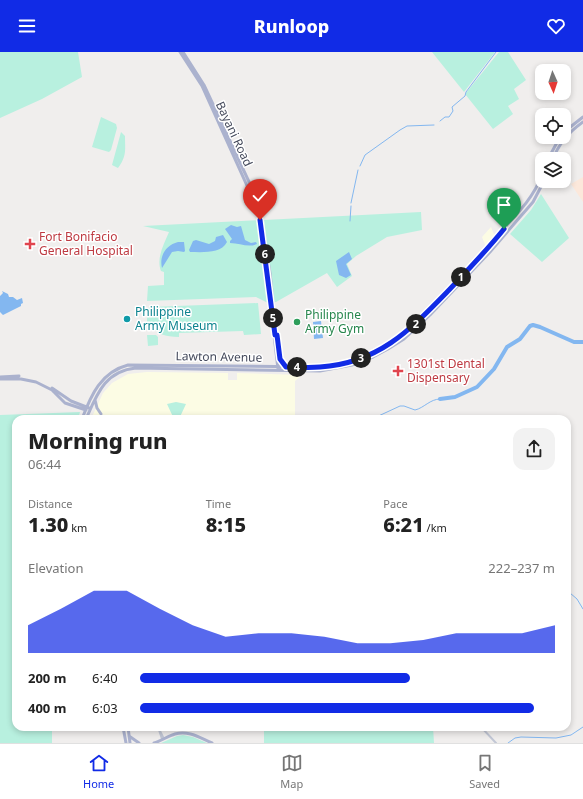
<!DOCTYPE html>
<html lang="en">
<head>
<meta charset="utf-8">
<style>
	:root { --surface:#fff; --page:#f2f2f2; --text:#222; --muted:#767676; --line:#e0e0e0; --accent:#112be6 }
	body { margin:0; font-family:"Noto Sans",sans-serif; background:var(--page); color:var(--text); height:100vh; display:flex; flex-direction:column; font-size:15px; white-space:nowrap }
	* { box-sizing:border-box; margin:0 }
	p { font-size:13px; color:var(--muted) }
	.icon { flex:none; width:22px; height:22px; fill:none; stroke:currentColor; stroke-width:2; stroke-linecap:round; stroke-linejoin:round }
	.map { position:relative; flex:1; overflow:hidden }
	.side { position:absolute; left:12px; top:363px; width:559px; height:316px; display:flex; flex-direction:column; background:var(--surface); border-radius:12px; box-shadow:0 2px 6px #0003 }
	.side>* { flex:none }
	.needle { width:26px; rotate:177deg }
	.controls { position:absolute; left:535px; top:12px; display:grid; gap:8px }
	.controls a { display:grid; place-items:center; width:36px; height:36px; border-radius:8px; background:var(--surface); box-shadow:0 2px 6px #0003; font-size:20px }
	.pin { position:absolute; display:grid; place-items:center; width:34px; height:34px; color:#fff; margin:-41px -17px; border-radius:50% 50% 50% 0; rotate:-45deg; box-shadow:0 0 4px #0007 }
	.pin .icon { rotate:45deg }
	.km { position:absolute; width:20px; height:20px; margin:-10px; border-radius:50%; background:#222; color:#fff; font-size:11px; line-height:20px; text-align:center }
	.round { display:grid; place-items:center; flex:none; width:42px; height:42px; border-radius:12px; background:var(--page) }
	.summary { display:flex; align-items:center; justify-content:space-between; height:68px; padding:0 16px }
	h1 { font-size:22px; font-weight:800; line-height:30px }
	.figures { display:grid; grid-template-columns:repeat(3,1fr); gap:6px; height:68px; padding:4px 16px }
	.figures div { display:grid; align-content:center }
	.figures b { font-size:20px; font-weight:800 }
	.figures small { font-size:11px; font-weight:400 }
	.figures p { font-size:11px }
	.chart { height:112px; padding:8px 16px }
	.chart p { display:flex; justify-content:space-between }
	.chart svg { width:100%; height:72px; margin-top:4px; fill:var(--accent); opacity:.7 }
	ul { padding:0 16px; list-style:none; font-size:13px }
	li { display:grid; grid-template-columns:64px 48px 1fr; align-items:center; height:30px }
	li i { height:10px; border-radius:5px; background:var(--accent) }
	header { display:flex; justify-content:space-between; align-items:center; height:52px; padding:0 16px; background:var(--accent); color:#fff; font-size:18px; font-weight:800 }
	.menu { display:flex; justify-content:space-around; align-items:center; height:56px; border-top:1px solid var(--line); background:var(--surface); font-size:11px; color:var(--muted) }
	.menu a { display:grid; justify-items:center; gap:2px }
	.menu .on { color:var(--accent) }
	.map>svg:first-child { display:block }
	.commercial { fill:#fcfce4 }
	.medical { fill:#fce8db }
	.green { fill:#b8f0df }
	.water { fill:#83b7f0 }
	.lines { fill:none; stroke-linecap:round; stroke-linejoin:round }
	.stream { stroke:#83b7f0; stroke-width:1 }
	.river { stroke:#83b7f0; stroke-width:4 }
	.minor { stroke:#c2c7d5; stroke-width:2 }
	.major { stroke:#abb2ce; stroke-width:3 }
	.route-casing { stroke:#fff; stroke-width:8 }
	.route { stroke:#112be6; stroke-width:5 }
	.health-dot { fill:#e0444e; stroke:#fff; stroke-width:1.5 }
	.culture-dot { fill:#0f9aa8; stroke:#fff; stroke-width:1.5 }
	.leisure-dot { fill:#2e9e5b; stroke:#fff; stroke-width:1.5 }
	.labels { text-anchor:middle; stroke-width:3; stroke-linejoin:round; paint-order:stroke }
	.street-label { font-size:12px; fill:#44495b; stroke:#fff }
	.health-label { font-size:12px; fill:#be3a42; stroke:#fff; text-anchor:start }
	.culture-label { font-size:12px; fill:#0d838f; stroke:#fff; text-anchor:start }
	.leisure-label { font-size:12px; fill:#27864d; stroke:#fff; text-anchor:start }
</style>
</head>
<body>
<header><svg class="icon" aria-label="menu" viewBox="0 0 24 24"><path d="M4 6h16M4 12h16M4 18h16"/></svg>Runloop<svg class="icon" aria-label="heart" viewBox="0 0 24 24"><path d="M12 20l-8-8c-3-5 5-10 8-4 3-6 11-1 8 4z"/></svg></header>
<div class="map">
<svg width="583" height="691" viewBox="0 0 583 691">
	<rect width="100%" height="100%" fill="#f0eeed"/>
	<!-- commercial -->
	<path class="commercial" d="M491,175L495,185L486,195L482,185Z
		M147,320L228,321V328H237V321L302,323L295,329V367H91L103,341L112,331L128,322Z"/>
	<!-- medical -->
	<path class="medical" d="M583,125V150L571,132Z"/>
	<!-- green -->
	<path class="green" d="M0,0H78L82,25L42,47L0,66Z
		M432,0H495L464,40Z
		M499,0H508L526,28L514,37L519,47L508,54L513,62L493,77L465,42Z
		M101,65L116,72L117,76L111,98L109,100L92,95Z
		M121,80L125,84C125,98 127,104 118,116L112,113Z
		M541,142L569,186L542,210L510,182L531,158Z
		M421,160L422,178L387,185L356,204L347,212L352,224L337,235L327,221L276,250L268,251L256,245L147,249L148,234L164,233V220L161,219C156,206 164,192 169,180L143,174Z
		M258,251L261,282L244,283L243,279L179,281V285C165,285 157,282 147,271V258L150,255Z
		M147,283H156L158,285V293L148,294Z
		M176,350L186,352L179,367H174L167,352Z
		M80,360L78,367H16V675H46L52,677V691H0V363Z
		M264,675H433L434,691H264Z
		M183,683L193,685L207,691H161L177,684Z"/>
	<!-- water -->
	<path class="water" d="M231,173L237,175L241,174L245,188L251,191L256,190L257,192C248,196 240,191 230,191V189L232,187L225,177Z
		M223,183L227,190C221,202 202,200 190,200L189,198L193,189L196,188L209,192L215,189L216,185Z
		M178,190H184L185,199L184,200L178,199L172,200L162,216C159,204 166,193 178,190Z
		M349,200L352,207L346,212L351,223L346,226L339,223L336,209Z
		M2,239L8,242L9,245H13L17,248L22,246L23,251L21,252V254L3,263L0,260V244L3,241Z
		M321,269L323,286L314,287L313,270Z"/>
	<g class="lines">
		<!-- stream -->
		<path class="stream" d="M440,69L445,65H449L453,59L452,55L465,44L466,40L496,0
			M360,114L365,103L400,78L407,74L434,73
			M351,151L358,118
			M350,169L351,154
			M372,367L400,354H404L415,358C424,356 430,347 440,347
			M570,541L577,547L583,557
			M508,691L515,686L521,685L556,686L571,683L583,675"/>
		<!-- river -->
		<path class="river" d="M440,347L455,345L477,335L494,317L507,295L520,287L530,274L533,273L540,275L574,290H583"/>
		<!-- minor -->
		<path class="minor" d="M158,675L162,687
			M481,675L496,691
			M160,679L164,687"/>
		<!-- major -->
		<path class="major" d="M180,0L202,34L258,158L261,173L278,317
			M183,0L204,33L250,132L260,158L270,221L280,317
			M564,80L583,65
			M548,107L560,85
			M553,107C559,91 569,80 583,70
			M0,325L19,324
			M0,327H21L36,330L52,338L65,351L86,358
			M52,336L71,349L89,356
			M95,348L97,356L101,362
			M82,367C91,343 101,320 128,313L318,315C342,313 367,307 388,294C414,278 435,252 456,230C473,212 489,194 505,175C520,159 534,144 542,123
			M86,367C97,342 105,319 136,316L320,319L352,313L373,305L388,297L404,287L430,263L490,200L533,150L544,129
			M89,367L93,365L100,366
			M123,675L126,691
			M128,675L130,691
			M129,684L139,691
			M154,691C161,689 168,684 175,682C189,678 200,686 212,691"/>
	</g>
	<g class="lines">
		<!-- route casing -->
		<g class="route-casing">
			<path id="route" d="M260,168L275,283H277L280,307L286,315C297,315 308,316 320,315C379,311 410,278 449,238C468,218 487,198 504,177"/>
		</g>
		<!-- route -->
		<use href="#route" class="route"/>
	</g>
	<!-- markers -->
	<g class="health-dot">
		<path d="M28 186h4v4h4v4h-4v4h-4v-4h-4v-4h4z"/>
		<path d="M396 313h4v4h4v4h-4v4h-4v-4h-4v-4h4z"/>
	</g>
	<circle class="culture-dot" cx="127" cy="267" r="4"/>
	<circle class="leisure-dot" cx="297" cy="270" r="4"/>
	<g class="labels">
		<!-- street labels -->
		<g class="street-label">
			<text transform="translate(234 82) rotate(65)" y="4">Bayani Road</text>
			<text transform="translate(219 305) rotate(1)" y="4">Lawton Avenue</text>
		</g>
		<!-- health labels -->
		<g class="health-label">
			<text x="39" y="189">Fort Bonifacio<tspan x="39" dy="14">General Hospital</tspan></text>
			<text x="407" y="316">1301st Dental<tspan x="407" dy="14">Dispensary</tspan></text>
		</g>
		<!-- culture labels -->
		<g class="culture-label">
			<text x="135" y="264">Philippine<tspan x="135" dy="14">Army Museum</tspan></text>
		</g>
		<!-- leisure labels -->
		<g class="leisure-label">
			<text x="305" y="267">Philippine<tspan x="305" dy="14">Army Gym</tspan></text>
		</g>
	</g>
</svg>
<div class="controls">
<a><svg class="needle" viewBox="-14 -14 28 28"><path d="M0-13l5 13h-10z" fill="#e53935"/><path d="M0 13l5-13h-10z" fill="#767676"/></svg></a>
<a><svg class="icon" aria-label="locate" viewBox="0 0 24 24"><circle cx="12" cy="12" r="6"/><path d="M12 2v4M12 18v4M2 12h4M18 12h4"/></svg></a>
<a><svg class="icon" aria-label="layers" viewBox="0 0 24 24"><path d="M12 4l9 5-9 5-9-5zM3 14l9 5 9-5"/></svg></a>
</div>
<div class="pin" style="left:504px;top:177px;background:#1e9e55"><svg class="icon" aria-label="arrive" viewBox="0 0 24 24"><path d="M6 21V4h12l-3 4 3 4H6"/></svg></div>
<div class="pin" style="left:260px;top:168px;background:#d93025"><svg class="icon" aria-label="check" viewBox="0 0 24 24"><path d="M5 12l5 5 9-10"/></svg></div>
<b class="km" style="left:461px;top:225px">1</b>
<b class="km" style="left:416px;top:272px">2</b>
<b class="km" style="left:361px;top:306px">3</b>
<b class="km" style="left:297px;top:315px">4</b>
<b class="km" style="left:273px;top:266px">5</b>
<b class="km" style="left:265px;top:202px">6</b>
<section class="side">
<div class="summary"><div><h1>Morning run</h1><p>06:44</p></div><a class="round"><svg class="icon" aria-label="share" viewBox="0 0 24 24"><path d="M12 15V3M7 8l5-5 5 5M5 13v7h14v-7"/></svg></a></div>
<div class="figures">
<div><p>Distance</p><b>1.30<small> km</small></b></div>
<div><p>Time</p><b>8:15</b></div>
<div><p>Pace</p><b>6:21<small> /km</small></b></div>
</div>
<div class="chart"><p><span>Elevation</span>222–237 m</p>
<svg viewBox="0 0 160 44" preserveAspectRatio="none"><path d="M0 44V27L10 17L20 6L30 6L40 17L50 27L60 34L70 32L80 32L90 34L100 38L110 38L120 36L130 32L140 32L150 32L160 27V44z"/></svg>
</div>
<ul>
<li><b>200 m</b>6:40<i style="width:65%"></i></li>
<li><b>400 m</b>6:03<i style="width:95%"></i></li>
</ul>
</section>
</div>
<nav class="menu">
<a class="on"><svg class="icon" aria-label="home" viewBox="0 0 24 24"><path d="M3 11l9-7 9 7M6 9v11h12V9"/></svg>Home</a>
<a><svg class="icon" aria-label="map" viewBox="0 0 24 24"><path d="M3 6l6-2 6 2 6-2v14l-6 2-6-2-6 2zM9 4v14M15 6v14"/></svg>Map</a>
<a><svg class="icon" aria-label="saved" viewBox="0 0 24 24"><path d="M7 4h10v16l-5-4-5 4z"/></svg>Saved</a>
</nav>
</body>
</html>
